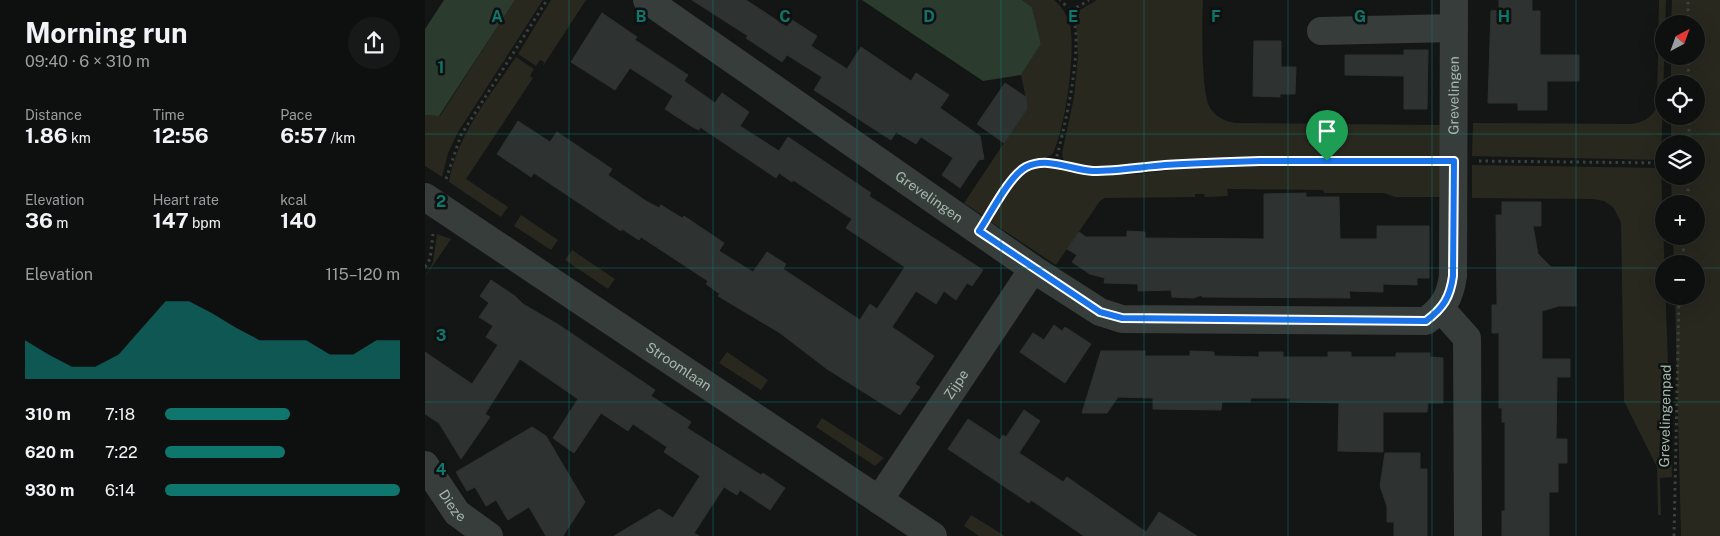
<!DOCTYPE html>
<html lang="en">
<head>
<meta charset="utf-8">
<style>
	:root { --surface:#0e1010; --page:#171919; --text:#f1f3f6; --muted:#9b9d9f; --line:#2e3030; --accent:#0f766e }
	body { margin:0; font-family:"Public Sans",sans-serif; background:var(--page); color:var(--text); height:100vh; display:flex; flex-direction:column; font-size:19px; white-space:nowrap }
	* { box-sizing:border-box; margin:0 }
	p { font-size:16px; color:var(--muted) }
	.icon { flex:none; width:28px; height:28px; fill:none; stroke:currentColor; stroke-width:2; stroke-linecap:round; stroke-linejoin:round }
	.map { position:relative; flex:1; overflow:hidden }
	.side { display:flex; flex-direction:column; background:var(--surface); width:425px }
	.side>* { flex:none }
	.needle { width:32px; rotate:41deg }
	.fabs { position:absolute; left:1230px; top:15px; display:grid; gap:10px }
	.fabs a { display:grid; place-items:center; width:50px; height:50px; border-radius:50%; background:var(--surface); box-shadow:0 5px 20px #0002,0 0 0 1px var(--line); font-size:25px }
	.pin { position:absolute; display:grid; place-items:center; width:42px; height:42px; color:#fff; margin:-51px -21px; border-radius:50% 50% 50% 0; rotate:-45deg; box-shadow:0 0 5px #0007 }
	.pin .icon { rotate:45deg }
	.round { display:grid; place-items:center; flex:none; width:52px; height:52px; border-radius:26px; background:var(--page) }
	.head { display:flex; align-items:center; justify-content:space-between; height:85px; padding:0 25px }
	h1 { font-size:28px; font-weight:700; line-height:38px }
	.metrics { display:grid; grid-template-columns:repeat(3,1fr); gap:8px; height:85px; padding:5px 25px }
	.metrics div { display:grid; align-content:center }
	.metrics b { font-size:21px; font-weight:700 }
	.metrics small { font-size:14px; font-weight:400 }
	.metrics p { font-size:14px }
	.chart { height:140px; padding:10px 25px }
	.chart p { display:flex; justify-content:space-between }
	.chart svg { width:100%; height:90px; margin-top:5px; fill:var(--accent); opacity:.7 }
	ul { padding:0 25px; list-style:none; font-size:16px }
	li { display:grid; grid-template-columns:80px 60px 1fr; align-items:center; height:38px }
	li i { height:12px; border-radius:6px; background:var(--accent) }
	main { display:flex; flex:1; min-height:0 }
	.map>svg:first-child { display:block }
	.green { fill:#29281f }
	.water { fill:#2b3c2f }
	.building { fill:#2e3231; stroke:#2d3231 }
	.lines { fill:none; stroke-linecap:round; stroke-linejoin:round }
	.path { stroke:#3a423e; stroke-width:3; stroke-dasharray:2.5 4; stroke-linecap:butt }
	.minor { stroke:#363d3a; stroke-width:28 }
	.route-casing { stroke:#fff; stroke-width:10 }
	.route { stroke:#1a73e8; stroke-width:6 }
	.grid { fill:none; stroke:#0f766e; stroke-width:1; stroke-opacity:0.55 }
	.labels { text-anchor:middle; stroke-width:5; stroke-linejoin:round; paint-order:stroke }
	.street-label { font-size:14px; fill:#a4b7ad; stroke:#0e1110 }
	.grid-label { font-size:16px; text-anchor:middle; font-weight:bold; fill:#0f766e; stroke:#0e1110; stroke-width:5; stroke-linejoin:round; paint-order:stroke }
</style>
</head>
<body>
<main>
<section class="side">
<div class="head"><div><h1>Morning run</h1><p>09:40 · 6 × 310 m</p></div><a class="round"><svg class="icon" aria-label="share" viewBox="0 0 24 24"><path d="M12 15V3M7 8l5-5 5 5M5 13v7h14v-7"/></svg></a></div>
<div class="metrics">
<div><p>Distance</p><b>1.86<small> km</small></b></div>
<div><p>Time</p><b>12:56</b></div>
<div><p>Pace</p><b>6:57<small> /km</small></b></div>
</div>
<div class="metrics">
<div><p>Elevation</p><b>36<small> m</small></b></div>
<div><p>Heart rate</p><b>147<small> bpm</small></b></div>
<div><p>kcal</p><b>140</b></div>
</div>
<div class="chart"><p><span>Elevation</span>115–120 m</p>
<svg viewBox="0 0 160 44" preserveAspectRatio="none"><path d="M0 44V25L10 32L20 38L30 38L40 32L50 19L60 6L70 6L80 12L90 19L100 25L110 25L120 25L130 32L140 32L150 25L160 25V44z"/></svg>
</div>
<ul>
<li><b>310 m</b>7:18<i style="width:53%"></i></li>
<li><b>620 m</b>7:22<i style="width:51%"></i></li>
<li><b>930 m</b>6:14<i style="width:100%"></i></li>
</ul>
</section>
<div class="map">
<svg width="1295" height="536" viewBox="0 0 1295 536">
	<rect width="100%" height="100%" fill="#131615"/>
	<!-- green -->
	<path class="green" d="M90,0H118L33,132L23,153L17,177L0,166V115L15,116Z
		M126,0H161L118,66L119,62L115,60L111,66L93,54Z
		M597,0H629C637,7 643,16 645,26C651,52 640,129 628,153C620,162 606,158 596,166C580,177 570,201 560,217L539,203L601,110V99L596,75L616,44L607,7Z
		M672,0H778C777,22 776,88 784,106C789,116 799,121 810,123L1016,125V157C917,157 818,154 720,163C699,165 656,173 638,159L637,153L649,97L653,57L651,18L655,10Z
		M1234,0H1241L1236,160L1047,156L1048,123L1205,124C1217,123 1227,118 1232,106Z
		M1247,0H1295V536H1256L1250,296H1271V264H1249L1248,236H1271V204H1247L1246,176H1271V144H1246V116H1271V84H1246V56H1271V24H1246Z
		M91,57L109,69L105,76L108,78L41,179L83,207L76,217L24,182C32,135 65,96 91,57Z
		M791,165H1015V197H970L959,193H899L898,190L814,189H802L803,196L780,197L779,194H770V197L680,198L675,201L631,265L566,222C576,206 586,178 604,170C622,161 642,172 660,174C703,178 748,169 791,165Z
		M1047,165L1236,168L1247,477L1235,478L1236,515H1233L1232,467L1199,401L1196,222L1188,207L1179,201L1169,199L1047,198Z
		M96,215L133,240L126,250L89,226Z
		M12,234L26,239L0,277L8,262Z
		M147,250L190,279L183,289L140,260Z
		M302,352L343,380L336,390L294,363Z
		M397,418L459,458L450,466L391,427Z
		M546,515L580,536H554L539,526Z"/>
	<!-- water -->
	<path class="water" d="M19,0H90L14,116L0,115V29Z
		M437,0H597L607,7L616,44L596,75L558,81Z"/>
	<!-- building -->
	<path class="building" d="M267,0H321L362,27L367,20L392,36L386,46L422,69L436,47L486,81L491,73L524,95L515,108L555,136L559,159L554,160L535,188L517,175L528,158L496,137L491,144L471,132L466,140L389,90L397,77L362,55L357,62L321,38L323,36Z
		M1074,0H1107V11H1115V55H1154V81H1122V110H1093V103H1063L1066,11L1074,10Z
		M177,13L212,37L210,40L263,75L259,81L290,103L297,93L324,112L315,126L354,151L363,137L446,193L444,196L558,270L547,286L542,283L531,300L519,291L511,304L491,291L467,327L509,356L490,384L495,387L475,415L402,369L355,333L293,296L295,294L281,284L283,281L216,237L214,240L197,229L196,231L109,173L106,177L72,154L93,121L125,142L132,132L187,169L183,175L221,201L234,208L236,205L257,218L259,216L299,243L294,251L328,272L342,252L361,264L358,269L435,320L445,304L452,309L480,267L421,228L427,219L368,180L367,182L354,173L351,178L275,127L274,130L266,126L240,109L248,96L205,68L190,90L146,62Z
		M829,41H856V67H871L870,94H855V97L828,96Z
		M979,50H1003L1002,109H979V76L920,75V55H979Z
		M580,83L601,97L602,109L579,143L552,124Z
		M881,193V197H914L915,239H952V226H1004V278H992V285L958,284V292L924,291L925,298L777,297V295L768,298L747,297L746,290L713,291V284L679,283L680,278L665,274L647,262L652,255L642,249L654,232L661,237H702V231L720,232V238L839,239V194Z
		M1077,202H1116V226H1108L1113,254L1126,267H1151V306H1134L1117,311V359H1145V377H1132L1131,439H1142V463H1133V492H1124V536H1077V511H1080V422H1077V408H1074V333H1067V305H1072L1071,215H1077Z
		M66,280L90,296L98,304L134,325L230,390L226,396L266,422L262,428L336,475L338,473L360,488L345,510L315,490L312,495L299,487L269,533L274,536H189L234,509L248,518L275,476L239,452L242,447L208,424L203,431L176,413L149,453L128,438L153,399L95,359L60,414L65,417L36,459L14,423L0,414V352L47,384L73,345L61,337L68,326L54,317L64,303L55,296Z
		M629,325L637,331L640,327L666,344L640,383L595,352L608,333L619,340Z
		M676,351H720V356H765V351L789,352V356L834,357V352H858V357H903V352H926V357H971V353H1005V357L1018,358V403H1003L1002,412H958V452L913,451L914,403L865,402V398H826L825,402H797L796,410L728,409V398L693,397L682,413H657Z
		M599,410L615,421L594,453L638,482L642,477L721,532L734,512L772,536H659L606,500L604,503L523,449L543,419L575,440L578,435L581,437Z
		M107,427L121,436L160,502L138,536H121L104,507L83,520L71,500L61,506L50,487L42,491L31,472Z
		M960,453H995V469H1002V536H969V522H962V506L955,486Z"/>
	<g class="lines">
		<!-- path -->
		<path class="path" d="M646,11L664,0
			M1263,24V0
			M1263,56L1264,84
			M1264,116V144
			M1054,161L1239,163
			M630,163C682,177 725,164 778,162C853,159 928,161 1003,161
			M21,179L36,135L122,0
			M1262,204L1264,176
			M568,211C588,180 589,164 630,163C639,131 661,40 646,11C643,7 638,3 635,0
			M1257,264L1260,236
			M0,267L5,259L8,234
			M1249,536L1254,296"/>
		<!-- minor -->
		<g class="minor">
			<path id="s1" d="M222,0L608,269L675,312L697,319L1001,321C1018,308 1025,298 1028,276L1029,0"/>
			<path d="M896,31L1029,28"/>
			<path id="s2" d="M0,197L508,536"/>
			<path d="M1016,309L1042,338L1043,536"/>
			<path id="s3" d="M0,465L32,513L64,536"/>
			<path id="s4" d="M454,500L608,269"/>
		</g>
	</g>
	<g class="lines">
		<!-- route casing -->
		<g class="route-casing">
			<path id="route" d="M835,161H1029L1028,276C1025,298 1018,308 1001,321L697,318L675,312L554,231C565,215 584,176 601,167C623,156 646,170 668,171C692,171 716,167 740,165C772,163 803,162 835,161Z"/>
		</g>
		<!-- route -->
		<use href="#route" class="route"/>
	</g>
	<!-- grid -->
	<path class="grid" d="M144,0V536M288,0V536M432,0V536M576,0V536M719,0V536M863,0V536M1007,0V536M1151,0V536M0,134H1295M0,268H1239M1271,268H1295M0,402H1295"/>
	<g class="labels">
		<!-- street labels -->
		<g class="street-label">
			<text dy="5" stroke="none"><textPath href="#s1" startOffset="1112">Grevelingen</textPath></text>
			<text dy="5" stroke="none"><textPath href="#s1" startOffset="344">Grevelingen</textPath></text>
			<text dy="5" stroke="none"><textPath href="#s2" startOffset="305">Stroomlaan</textPath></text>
			<text dy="5" stroke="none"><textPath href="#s4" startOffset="139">Zijpe</textPath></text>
			<text transform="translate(1240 416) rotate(-89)" y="5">Grevelingenpad</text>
			<text dy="5" stroke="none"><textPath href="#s3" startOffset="49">Dieze</textPath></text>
		</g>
	</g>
	<g class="grid-label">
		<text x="72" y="22">A</text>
		<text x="216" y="22">B</text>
		<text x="360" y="22">C</text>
		<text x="504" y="22">D</text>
		<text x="648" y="22">E</text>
		<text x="791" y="22">F</text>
		<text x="935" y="22">G</text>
		<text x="1079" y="22">H</text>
		<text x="16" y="73">1</text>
		<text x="16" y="207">2</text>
		<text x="16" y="341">3</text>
		<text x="16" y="475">4</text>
	</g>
</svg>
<div class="fabs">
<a><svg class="needle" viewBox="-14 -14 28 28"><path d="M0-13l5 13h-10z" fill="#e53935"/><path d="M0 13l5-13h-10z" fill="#9b9d9f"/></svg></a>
<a><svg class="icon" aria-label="locate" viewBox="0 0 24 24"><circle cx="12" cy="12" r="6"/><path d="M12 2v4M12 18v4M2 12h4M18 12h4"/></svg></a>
<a><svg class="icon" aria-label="layers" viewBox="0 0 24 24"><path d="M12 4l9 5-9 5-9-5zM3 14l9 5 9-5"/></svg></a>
<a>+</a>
<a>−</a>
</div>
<div class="pin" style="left:902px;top:161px;background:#1e9e55"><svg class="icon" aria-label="arrive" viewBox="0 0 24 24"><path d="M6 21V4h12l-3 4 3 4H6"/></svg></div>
</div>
</main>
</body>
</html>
